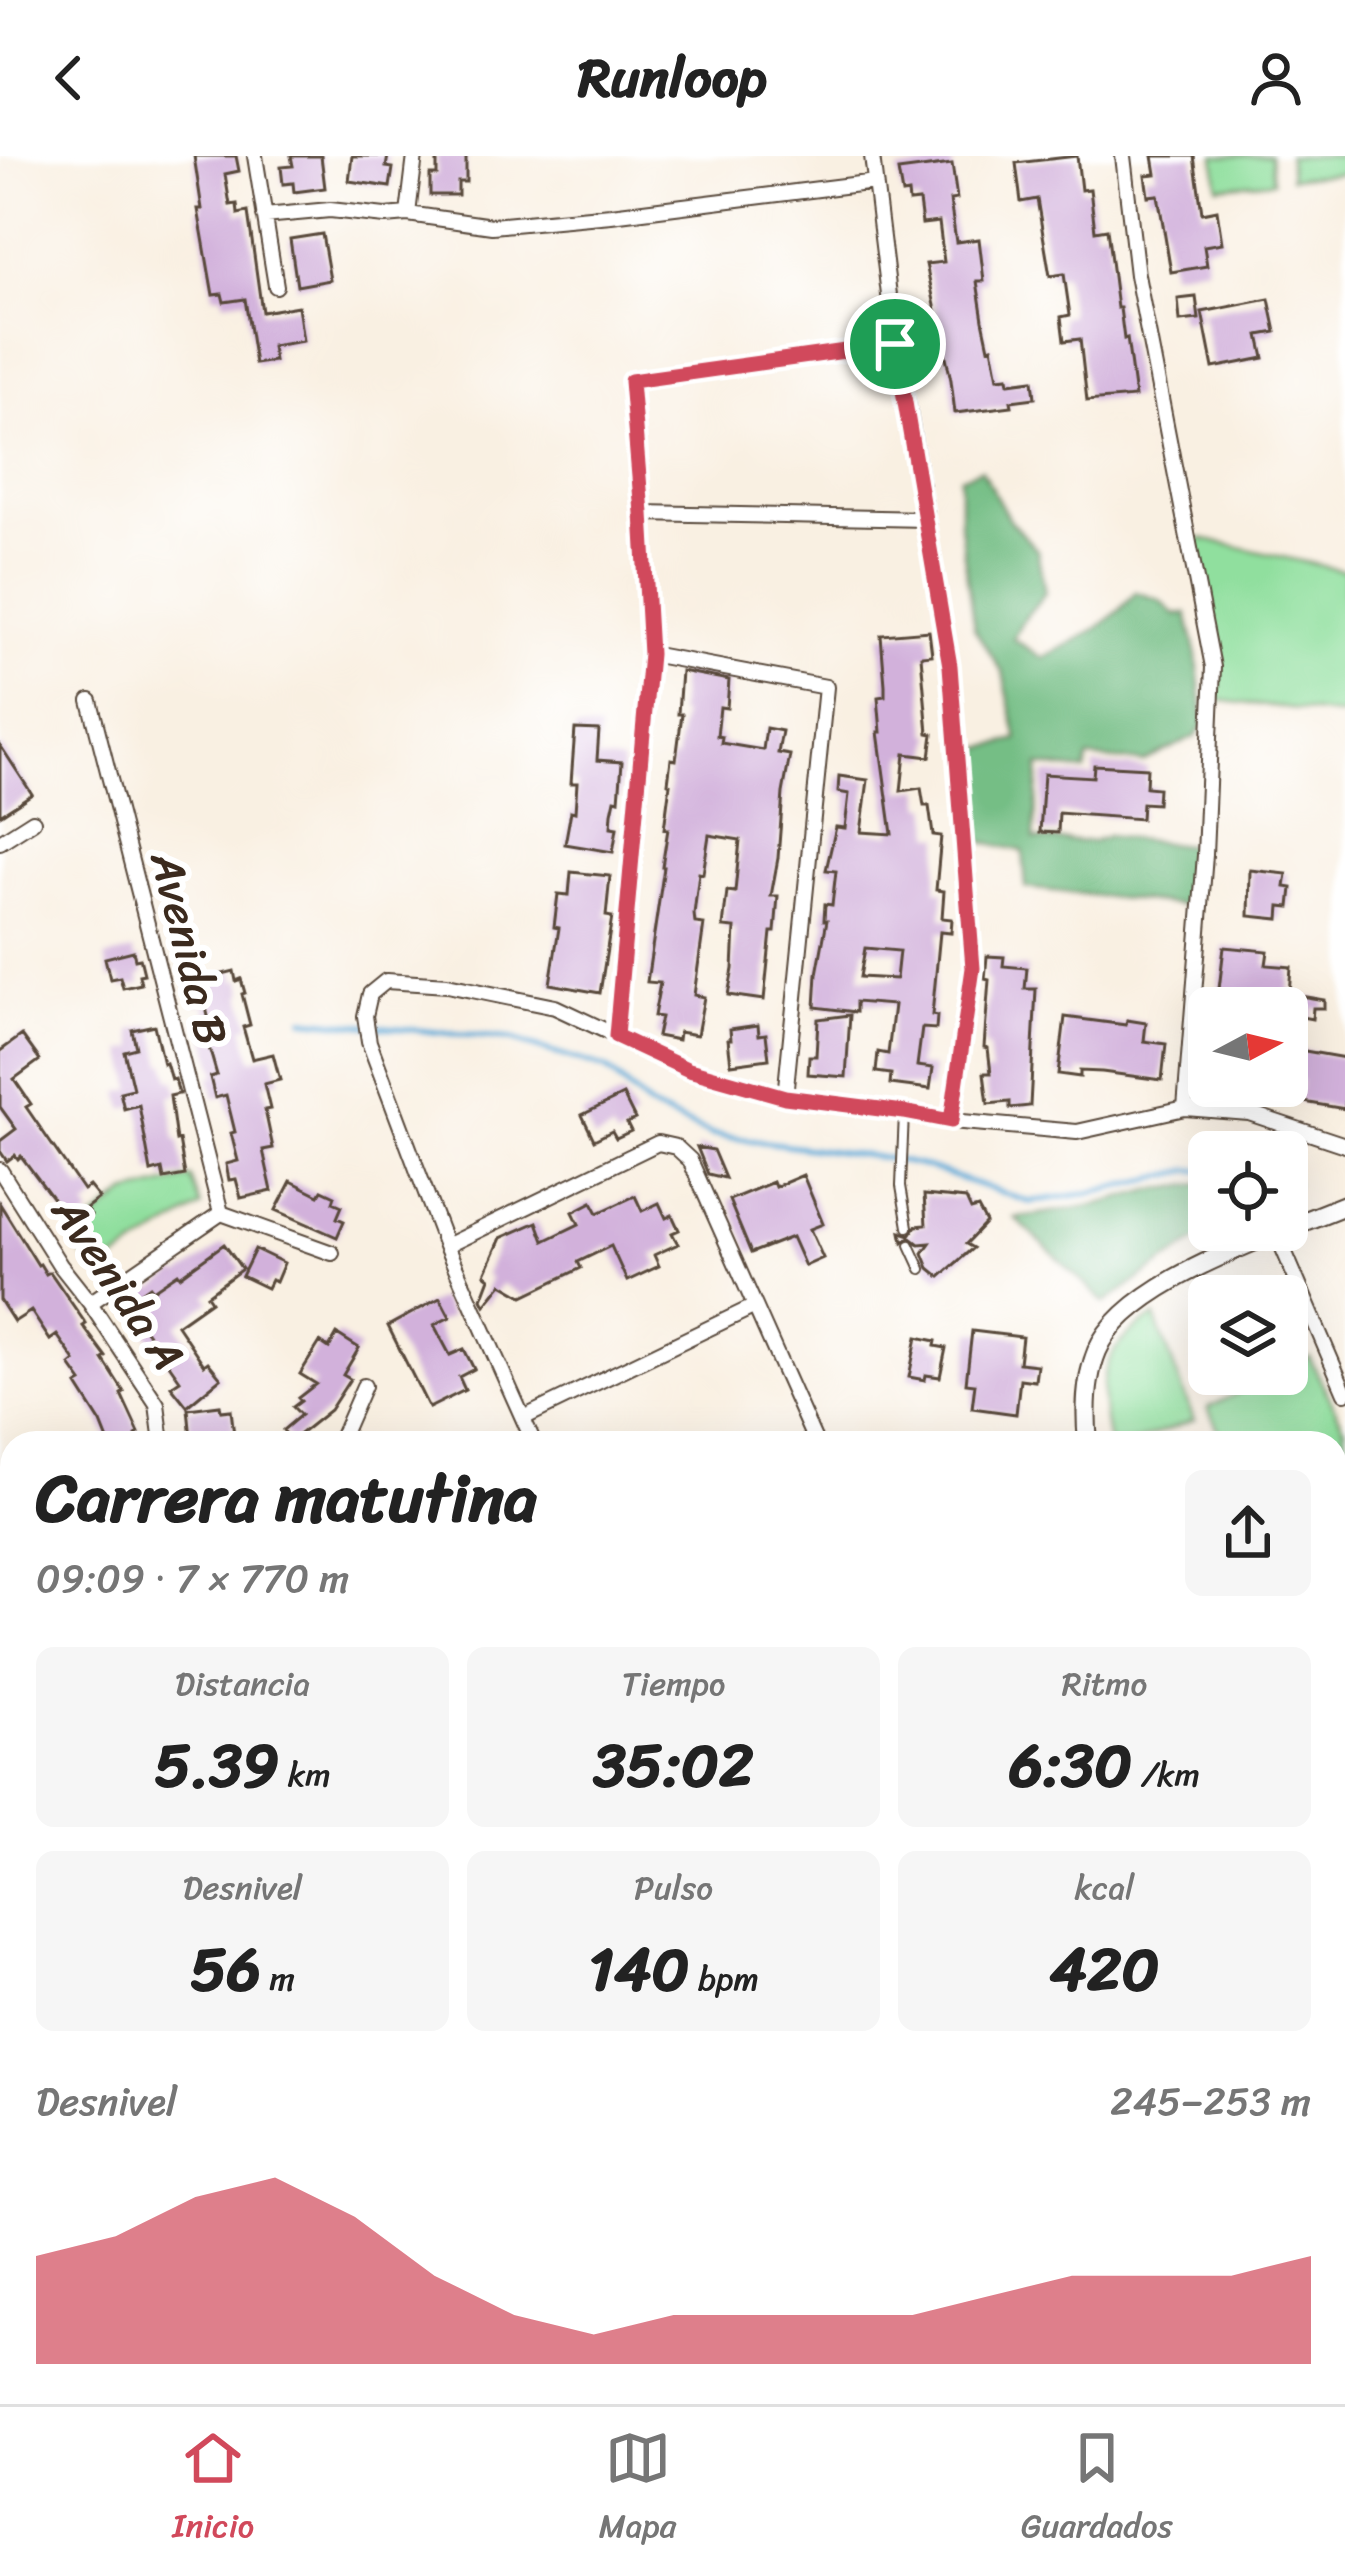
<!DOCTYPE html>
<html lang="es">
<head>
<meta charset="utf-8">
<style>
	:root { --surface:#fff; --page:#f6f6f6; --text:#222; --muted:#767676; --line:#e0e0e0; --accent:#d1495b }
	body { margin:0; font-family:Sriracha,sans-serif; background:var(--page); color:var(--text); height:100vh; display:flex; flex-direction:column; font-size:45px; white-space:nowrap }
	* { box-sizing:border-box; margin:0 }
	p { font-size:39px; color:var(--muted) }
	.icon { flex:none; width:66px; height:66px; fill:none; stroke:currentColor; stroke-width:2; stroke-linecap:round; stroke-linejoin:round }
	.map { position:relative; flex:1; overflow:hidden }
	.drawer { position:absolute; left:0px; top:1275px; width:1347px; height:975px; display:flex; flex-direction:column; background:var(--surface); border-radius:36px 36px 0 0; box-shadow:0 12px 48px #0002 }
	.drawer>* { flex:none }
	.needle { width:78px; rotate:83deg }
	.fabs { position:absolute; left:1188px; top:831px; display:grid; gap:24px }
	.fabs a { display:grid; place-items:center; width:120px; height:120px; border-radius:18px; background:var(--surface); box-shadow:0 12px 48px #0002; font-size:60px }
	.pin { position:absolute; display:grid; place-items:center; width:102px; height:102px; color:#fff; margin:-51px; border:6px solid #fff; border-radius:50%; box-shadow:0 3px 12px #0007 }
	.round { display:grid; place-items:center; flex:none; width:126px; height:126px; border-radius:18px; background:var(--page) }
	.summary { display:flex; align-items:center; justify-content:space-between; height:204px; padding:0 36px }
	h1 { font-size:66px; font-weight:700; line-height:90px }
	.metrics { display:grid; grid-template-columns:repeat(3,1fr); gap:18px; height:204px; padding:12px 36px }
	.metrics div { display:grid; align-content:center; border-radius:18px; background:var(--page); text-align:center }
	.metrics b { font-size:60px; font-weight:700 }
	.metrics small { font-size:33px; font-weight:400 }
	.metrics p { font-size:33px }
	.chart { height:336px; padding:24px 36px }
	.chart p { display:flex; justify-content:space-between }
	.chart svg { width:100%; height:216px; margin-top:12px; fill:var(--accent); opacity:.7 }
	header { display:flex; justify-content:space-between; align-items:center; height:156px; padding:0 36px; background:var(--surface); font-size:54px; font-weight:700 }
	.dock { display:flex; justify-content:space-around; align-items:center; height:168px; border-top:3px solid var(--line); background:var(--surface); font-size:33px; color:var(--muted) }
	.dock a { display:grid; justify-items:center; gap:6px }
	.dock .on { color:var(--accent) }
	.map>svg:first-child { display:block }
	.green { fill:#90df9e; stroke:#66845e; stroke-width:3 }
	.forest { fill:#74be85; stroke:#587452; stroke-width:3 }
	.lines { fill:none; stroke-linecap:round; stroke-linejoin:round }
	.stream { stroke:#5ca9d5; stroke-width:6 }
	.building { fill:#d2b1db; fill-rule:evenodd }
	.service-casing { stroke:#58483b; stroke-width:12 }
	.minor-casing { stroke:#58483b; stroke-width:18 }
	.tertiary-casing { stroke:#58483b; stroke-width:22 }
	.secondary-casing { stroke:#58483b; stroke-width:26 }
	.service { stroke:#fff; stroke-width:8 }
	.minor { stroke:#fff; stroke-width:14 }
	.tertiary { stroke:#fff; stroke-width:18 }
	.secondary { stroke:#f9e7c3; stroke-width:21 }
	.route-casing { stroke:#fff; stroke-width:24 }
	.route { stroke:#d1495b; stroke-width:15 }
	.labels { text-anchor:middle; stroke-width:12; stroke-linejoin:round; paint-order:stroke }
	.street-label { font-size:45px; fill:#3b2a1e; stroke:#fff }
</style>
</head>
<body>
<header><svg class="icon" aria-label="back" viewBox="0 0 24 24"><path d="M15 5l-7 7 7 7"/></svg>Runloop<svg class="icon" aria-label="person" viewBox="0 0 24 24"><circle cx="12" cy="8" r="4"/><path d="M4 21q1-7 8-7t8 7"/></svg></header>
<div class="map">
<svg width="1345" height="2248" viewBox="0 0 1345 2248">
	<rect width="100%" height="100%" fill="#fff"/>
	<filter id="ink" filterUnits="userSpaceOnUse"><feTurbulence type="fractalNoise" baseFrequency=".00833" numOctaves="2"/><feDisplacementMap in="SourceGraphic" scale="24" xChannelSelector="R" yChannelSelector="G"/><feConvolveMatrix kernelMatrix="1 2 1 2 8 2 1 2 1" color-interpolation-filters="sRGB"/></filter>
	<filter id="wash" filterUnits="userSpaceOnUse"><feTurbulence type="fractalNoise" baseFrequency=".004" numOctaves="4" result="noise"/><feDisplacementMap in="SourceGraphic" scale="48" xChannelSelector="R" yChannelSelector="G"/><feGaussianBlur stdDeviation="2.7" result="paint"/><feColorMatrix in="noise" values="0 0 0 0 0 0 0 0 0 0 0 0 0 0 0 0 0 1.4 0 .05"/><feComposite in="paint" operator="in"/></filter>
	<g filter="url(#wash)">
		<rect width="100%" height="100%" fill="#f9f0e2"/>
		<!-- green -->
		<path class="green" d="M1215,0H1270L1273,25L1218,30Z
			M1288,0H1344L1345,17L1290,22Z
			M1194,381L1345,415V560L1217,544L1221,501Z
			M191,1022L201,1051L95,1117L71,1082L127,1038Z
			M1155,1161L1194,1264L1132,1287H1109C1097,1228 1097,1192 1155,1161Z
			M1309,1201L1345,1272V1308L1335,1313V1287H1225L1208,1252L1275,1218H1287V1212Z
			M856,2238H939L940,2248H859Z"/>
		<!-- forest -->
		<path class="forest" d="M981,313L1010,365L1037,394L1045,437L1022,465L1013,483L1043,502C1082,481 1108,471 1136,436L1160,444L1175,459L1187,457L1197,500L1204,568L1196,580L1143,606L1088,602L1085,615L1039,610L1034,683L1093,686L1107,680L1194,690L1189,750L1026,732L1023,695L974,684L969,595L1018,584L1003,517L974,472L960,369V321Z
			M1209,1027V1074H1225L1193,1087L1105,1147L1015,1062L1095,1049L1151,1034Z"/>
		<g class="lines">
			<!-- stream -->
			<path class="stream" d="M304,863L508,883L606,913L650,952L712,979L885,1002L923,1010L1029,1046L1091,1037L1191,1014L1209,1015
				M1287,1026L1294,1027"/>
		</g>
		<g id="blocks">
			<!-- building -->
			<path class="building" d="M194,0H236L239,15L225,18L230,49L237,48L238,58L248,56L262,156L298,150L303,185L272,190L274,205L255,208L245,143L224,146L222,138L213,139L198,53H202Z
				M291,0H321L325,32L294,36L293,27L283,28L281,11L293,10Z
				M352,0H388L386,11L393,12L390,31L349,25Z
				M437,0H466V26H458V39H430V19H437Z
				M1077,0L1081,34L1090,33L1095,75L1107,73L1117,152H1120L1124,183L1127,182L1135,241L1087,245L1080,183L1064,185L1061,161L1070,159L1064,118L1050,120L1037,43L1021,46L1016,7Z
				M1153,0H1194L1202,57L1217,54L1222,87L1204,90L1207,110L1171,116L1158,39L1148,40L1145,19L1156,18Z
				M952,8L957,43L950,44L956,86L979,83L984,125H977L983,164L989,192L992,191L998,222L1008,221L1009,227L1033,224L1035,242L1011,245L1012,250L955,257L951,224L926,108L944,106L939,66L922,68L919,45L909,46L908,37L902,38L898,15Z
				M322,78L330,124L297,130L290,83Z
				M1196,141L1199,163L1180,165L1178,143Z
				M1269,143L1276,176L1259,179L1264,202L1213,212L1202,156Z
				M929,475L932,499L921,500L928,577L933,578L930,601L905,598L901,635L921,632L924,650H929L933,679L941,680L936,734L944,735L942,762L952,763L951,777L940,776L932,859L937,860L936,873L922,872L917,910L933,912L930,933L890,928L891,918L876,916L878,896L888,898L894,849L856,846V856L815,851L817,818L827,764H824L825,748L832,749L836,715L826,714L836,671L845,672L849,638L838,636L839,620L868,624L861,676L892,678L878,576H881L878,541L885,540V529L881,479ZM865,792L899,795L896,823L860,821Z
				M681,515L729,524L727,552L720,551L717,580L722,581L721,587L763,594L766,572L782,575L778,597L790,599L783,637L778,702L771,740H778L775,776H771L764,844L728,839L733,813L735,772L723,771L727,735L735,736L740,684L709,679L703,718L699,717L694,758L695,767L704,768L694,839L704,841L697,879L679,876L678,884L657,880L661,861L654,860L660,827L647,826L664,711H662L668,673H664L670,628L668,627L671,603L676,604L682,558H678Z
				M575,573L599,574L597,604L622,606L619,644L615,643L612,657L611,671L617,672L613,696L565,688L571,655L575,656L577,627H571Z
				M0,589L32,638L0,659Z
				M1094,609L1147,612L1146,631L1158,632L1157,648L1142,647L1141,663L1059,657L1058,677L1040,676L1044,618L1093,621Z
				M1250,714L1287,718L1285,731L1292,732L1290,751L1280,750L1279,763L1249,760Z
				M571,716L610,720L606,760L612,761L600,837L550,828L559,772L554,771L558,738L569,739Z
				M1224,791L1268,795L1266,809L1291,811L1289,838L1324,844V852H1313L1312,863L1291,859L1287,852L1217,850Z
				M133,795L135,803L140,802L144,818L139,819L141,828L123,832L120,821L110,823L105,802Z
				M987,800L1004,801L1003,810L1027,812L1025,833H1036L1030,950L1010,952V946L988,948L984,917H991L988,892L984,891L989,824L985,823Z
				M234,815L236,825L241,823L245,837L242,838L250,869L243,871L252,903L273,898L280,924L264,928L270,953L265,954L273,992L263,994L272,1035L241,1042L236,1023L229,1024L226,1008L238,1005L231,977L235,976L226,939L215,942L210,921L217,919L206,881L212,878L205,847L197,849L191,826Z
				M850,859L846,921L808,918L809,900H816L818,863Z
				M1065,861L1126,869L1127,864L1146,867L1144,885L1166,888L1162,924L1102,916L1080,915V921L1058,918Z
				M154,869L163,908L166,907L171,924L175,923L179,938L170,940L176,985L179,984L185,1019L164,1023L162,1013L151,1016L139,949L124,953L120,936L133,933L124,895L136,892L132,874Z
				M758,869L759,879L766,878L769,903L731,908L728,883H731L730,873Z
				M22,879L40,904L14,923L31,948L26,951L83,1034L89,1030L99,1042L86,1052L91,1059L75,1072L21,1000L18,1003L15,999L7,1005L0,995V985L16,973L0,951V895Z
				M1288,892L1345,902V953L1298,945L1302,924L1287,921Z
				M623,939L635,963L627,967L631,975L616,982L612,975L594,984L582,959Z
				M697,991L713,994L725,1022L708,1018Z
				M803,1019L823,1068L810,1073L823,1102L805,1110L792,1081L751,1097L729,1044L773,1026L775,1031Z
				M291,1025L319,1039L322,1034L335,1040L333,1046L342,1050L337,1062L344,1065L337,1081L276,1054Z
				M924,1039L966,1043L971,1054L978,1052L986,1067L966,1088L973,1092L940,1121L929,1112L923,1097L930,1087L919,1088L910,1081L903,1086L901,1076L910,1079L916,1070L926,1069Z
				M635,1040L642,1055L659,1047L666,1062L672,1059L679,1074L672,1077L678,1088L654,1099L659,1110L627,1125L611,1090L578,1106L581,1112L523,1140L502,1128L485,1149L482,1143L490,1122L485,1118L501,1082L537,1066L544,1085L579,1068L573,1056L592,1046L598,1057Z
				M0,1048L38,1109L40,1108L46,1118L50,1116L86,1168L83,1170L106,1201L103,1203L124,1236L121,1238L139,1277L136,1279L138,1287H109L101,1267L77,1229L82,1226L70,1209L75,1205L57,1179L50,1184L31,1155L14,1166L0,1144Z
				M224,1088L242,1113L207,1139L211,1145L177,1169L204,1209L208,1206L221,1222L187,1250L171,1230L180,1224L126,1147L150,1130L153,1134L178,1117L180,1120Z
				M255,1093L284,1107L276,1126L271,1124L267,1132L242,1120Z
				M440,1142L450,1161L434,1169L450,1199L464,1193L474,1213L459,1221L465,1234L429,1252L388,1170Z
				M1287,1148L1304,1182L1287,1190Z
				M972,1175L1022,1181L1019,1207L1037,1209L1035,1225L1020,1223L1016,1258L972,1252L975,1228L966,1227Z
				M337,1178L359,1192L343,1219L350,1223L330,1254L291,1285L283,1274L301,1259L293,1251L301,1245L298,1242L316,1228L300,1218L320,1186L329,1192Z
				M917,1181L936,1185L935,1190L946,1192L940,1221L926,1219L925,1224L909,1221Z
				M220,1249L221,1255L231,1254L235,1287H204V1281L191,1282L188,1253Z"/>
		</g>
	</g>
	<g filter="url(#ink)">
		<use href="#blocks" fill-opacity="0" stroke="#58483b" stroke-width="3"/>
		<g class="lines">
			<!-- service casing -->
			<g class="service-casing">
				<path id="service" d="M904,957L901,1030L908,1071
					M910,1089L921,1113
					M188,2248L189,2238"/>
			</g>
			<!-- minor casing -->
			<g class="minor-casing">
				<path id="minor" d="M255,0L276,130
					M872,0L895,188L909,256L950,510L973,812L951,965
					M1123,0L1137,119L1213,511L1205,699L1185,952
					M408,58L415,0
					M264,60L330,54L385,60L408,58L492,70L611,59L875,26
					M642,357L926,363
					M650,498L826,531L785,941
					M90,545L221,1057L332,1097
					M0,686L33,665
					M616,880L650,498L642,357L631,225L895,188
					M0,1014L60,1109L90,1147L157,1248L162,1287
					M1276,1076L1345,1237
					M446,1090L658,987L676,991L690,1004L816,1287
					M90,1147L221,1057
					M523,1262L755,1150
					M339,1287L364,1230
					M534,1287L446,1090L369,886L365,860L370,838L386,825L447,829L555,851L689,914L785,941L905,956L951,965L1077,976L1185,952L1249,957L1345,989
					M1335,1909H1345
					M54,2238V2248
					M588,2238V2248
					M1053,2238L1054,2248
					M1216,2248V2238"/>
			</g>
			<!-- tertiary casing -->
			<g class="tertiary-casing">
				<path id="tertiary" d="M1287,1072L1345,1049
					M1088,1287C1085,1256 1085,1224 1097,1195C1121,1137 1227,1096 1282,1074"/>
			</g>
			<!-- secondary casing -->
			<g class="secondary-casing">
				<path id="secondary" d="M1335,1661L1345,1658
					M0,2136L12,2132"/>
			</g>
			<!-- service -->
			<use href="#service" class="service"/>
			<!-- minor -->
			<use href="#minor" class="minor"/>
			<!-- tertiary -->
			<use href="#tertiary" class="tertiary"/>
			<!-- secondary -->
			<use href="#secondary" class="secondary"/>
		</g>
	</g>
	<g class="lines" filter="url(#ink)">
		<!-- route casing -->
		<g class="route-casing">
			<path id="route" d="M895,188L950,510L968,749L973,812L951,965L904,956L785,941L689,914L616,880L650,498L642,357L631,225Z"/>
		</g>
		<!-- route -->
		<use href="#route" class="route"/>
	</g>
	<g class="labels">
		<!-- street labels -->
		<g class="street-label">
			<text transform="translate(190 792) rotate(76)" y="16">Avenida B</text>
			<text transform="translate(119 1127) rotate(56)" y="16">Avenida A</text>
		</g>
	</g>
</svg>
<div class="fabs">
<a><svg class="needle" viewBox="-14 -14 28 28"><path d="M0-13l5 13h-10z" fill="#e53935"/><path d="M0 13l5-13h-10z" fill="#767676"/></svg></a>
<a><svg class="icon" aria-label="locate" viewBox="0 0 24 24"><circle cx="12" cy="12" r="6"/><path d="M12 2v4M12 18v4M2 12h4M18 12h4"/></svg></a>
<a><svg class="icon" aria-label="layers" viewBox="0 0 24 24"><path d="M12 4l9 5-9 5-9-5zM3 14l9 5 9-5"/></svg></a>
</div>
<div class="pin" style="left:895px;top:188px;background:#1e9e55"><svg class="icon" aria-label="arrive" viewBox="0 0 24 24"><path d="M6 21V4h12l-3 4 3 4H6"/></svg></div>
<section class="drawer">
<div class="summary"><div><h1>Carrera matutina</h1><p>09:09 · 7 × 770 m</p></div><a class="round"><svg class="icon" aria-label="share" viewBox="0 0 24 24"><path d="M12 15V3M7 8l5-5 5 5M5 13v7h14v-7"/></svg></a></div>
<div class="metrics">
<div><p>Distancia</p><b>5.39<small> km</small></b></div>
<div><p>Tiempo</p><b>35:02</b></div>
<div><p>Ritmo</p><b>6:30<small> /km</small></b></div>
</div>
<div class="metrics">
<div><p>Desnivel</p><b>56<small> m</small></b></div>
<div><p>Pulso</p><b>140<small> bpm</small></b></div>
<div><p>kcal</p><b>420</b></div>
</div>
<div class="chart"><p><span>Desnivel</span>245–253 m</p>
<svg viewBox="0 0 160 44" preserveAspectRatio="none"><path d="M0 44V22L10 18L20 10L30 6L40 14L50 26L60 34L70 38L80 34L90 34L100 34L110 34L120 30L130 26L140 26L150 26L160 22V44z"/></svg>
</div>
</section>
</div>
<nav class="dock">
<a class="on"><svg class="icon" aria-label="home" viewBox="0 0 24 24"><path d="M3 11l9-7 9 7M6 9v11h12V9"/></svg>Inicio</a>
<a><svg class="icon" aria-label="map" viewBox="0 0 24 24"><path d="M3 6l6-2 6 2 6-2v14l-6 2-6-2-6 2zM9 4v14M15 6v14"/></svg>Mapa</a>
<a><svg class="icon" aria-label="saved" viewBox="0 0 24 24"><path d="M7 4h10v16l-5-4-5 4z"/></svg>Guardados</a>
</nav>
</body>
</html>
